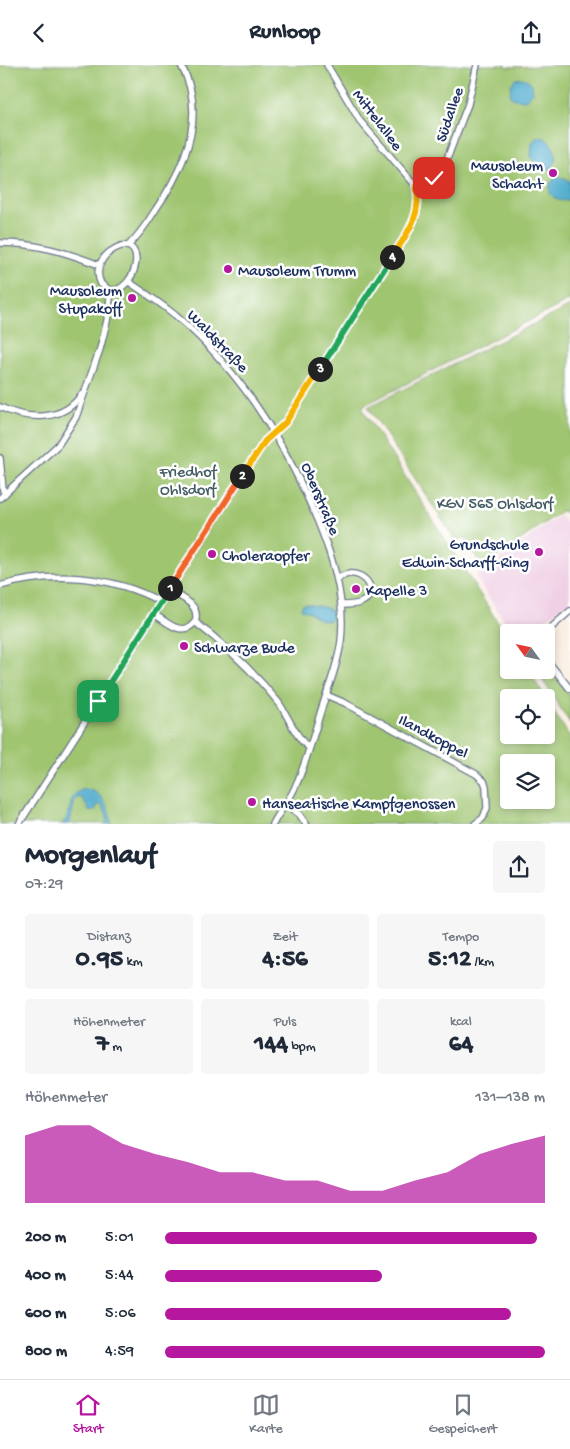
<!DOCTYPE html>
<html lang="de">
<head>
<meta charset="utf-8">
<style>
	:root { --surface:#fff; --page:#f6f6f7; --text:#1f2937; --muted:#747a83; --line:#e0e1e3; --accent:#b5179e }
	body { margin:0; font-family:"Gochi Hand",sans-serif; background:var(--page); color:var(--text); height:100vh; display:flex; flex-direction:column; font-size:19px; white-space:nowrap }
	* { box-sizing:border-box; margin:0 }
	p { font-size:16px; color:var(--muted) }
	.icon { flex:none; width:28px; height:28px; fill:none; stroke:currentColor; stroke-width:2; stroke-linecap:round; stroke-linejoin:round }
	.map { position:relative; height:759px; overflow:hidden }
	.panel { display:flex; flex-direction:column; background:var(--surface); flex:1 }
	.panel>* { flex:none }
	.needle { width:32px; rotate:303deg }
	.buttons { position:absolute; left:500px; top:559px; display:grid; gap:10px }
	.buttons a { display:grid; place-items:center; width:55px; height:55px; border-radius:5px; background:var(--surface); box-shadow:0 2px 8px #0003; font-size:25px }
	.pin { position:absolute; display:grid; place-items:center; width:42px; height:42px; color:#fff; margin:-21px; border-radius:10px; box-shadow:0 2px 8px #0006 }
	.km { position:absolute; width:25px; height:25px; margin:-12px; border-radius:50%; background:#222; color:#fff; font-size:14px; line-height:25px; text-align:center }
	.round { display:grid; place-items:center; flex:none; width:52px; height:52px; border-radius:5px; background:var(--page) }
	.overview { display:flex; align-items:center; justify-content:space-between; height:85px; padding:0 25px }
	h1 { font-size:28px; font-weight:700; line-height:38px }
	.figures { display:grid; grid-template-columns:repeat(3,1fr); gap:8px; height:85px; padding:5px 25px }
	.figures div { display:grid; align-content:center; border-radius:5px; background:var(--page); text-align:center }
	.figures b { font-size:25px; font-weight:700 }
	.figures small { font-size:14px; font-weight:400 }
	.figures p { font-size:14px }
	.chart { height:140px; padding:10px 25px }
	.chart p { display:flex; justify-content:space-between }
	.chart svg { width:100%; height:90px; margin-top:5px; fill:var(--accent); opacity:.7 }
	ul { padding:0 25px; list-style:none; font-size:16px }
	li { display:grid; grid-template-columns:80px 60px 1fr; align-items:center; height:38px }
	li i { height:12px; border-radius:6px; background:var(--accent) }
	header { display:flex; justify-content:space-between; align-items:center; height:65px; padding:0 25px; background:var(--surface); font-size:22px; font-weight:700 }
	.tabs { display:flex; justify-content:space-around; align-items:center; height:70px; border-top:1px solid var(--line); background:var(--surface); font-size:14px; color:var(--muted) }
	.tabs a { display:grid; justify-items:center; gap:2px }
	.tabs .active { color:var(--accent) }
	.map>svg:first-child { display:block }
	.built { fill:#f0d0e5 }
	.green { fill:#9fc570; stroke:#5d7a67; fill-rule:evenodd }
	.water { fill:#4dabcc; stroke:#346d95 }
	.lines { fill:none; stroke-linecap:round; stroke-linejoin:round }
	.street-casing { stroke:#69728c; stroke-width:8 }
	.street { stroke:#fff; stroke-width:5.5 }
	.split-1-casing { stroke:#fff; stroke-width:10 }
	.split-2-casing { stroke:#fff; stroke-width:10 }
	.split-3-casing { stroke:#fff; stroke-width:10 }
	.split-4-casing { stroke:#fff; stroke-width:10 }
	.split-5-casing { stroke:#fff; stroke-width:10 }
	.split-1 { stroke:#22a559; stroke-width:6 }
	.split-2 { stroke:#f0652b; stroke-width:6 }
	.split-3 { stroke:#f5b400; stroke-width:6 }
	.split-4 { stroke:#22a559; stroke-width:6 }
	.split-5 { stroke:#f5b400; stroke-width:6 }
	.poi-dot { fill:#b5179e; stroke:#fff; stroke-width:2 }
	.labels { text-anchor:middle; stroke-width:5; stroke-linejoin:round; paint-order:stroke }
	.street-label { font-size:16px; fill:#1b2f5e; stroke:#fff }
	.poi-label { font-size:16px; fill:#1b2f5e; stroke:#fff; text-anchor:start }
	.park-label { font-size:16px; fill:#435c63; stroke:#fff }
</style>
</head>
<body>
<header><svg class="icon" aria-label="back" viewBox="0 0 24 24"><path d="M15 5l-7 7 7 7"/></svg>Runloop<svg class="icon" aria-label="share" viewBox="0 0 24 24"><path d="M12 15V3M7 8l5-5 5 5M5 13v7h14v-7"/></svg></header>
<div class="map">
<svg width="570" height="759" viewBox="0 0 570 759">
	<rect width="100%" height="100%" fill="#fff"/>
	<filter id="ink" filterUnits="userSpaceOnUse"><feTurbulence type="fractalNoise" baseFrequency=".02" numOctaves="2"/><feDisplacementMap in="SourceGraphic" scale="10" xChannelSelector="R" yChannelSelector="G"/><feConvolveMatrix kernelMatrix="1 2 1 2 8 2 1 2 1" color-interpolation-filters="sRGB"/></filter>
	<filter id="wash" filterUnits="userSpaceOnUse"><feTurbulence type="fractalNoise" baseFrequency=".0096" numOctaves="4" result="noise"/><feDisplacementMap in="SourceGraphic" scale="20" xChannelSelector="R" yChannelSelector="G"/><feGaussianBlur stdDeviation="1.12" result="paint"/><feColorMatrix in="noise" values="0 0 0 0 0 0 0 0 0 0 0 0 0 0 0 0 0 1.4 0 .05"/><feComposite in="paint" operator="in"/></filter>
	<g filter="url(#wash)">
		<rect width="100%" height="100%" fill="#faefe2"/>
		<!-- built -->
		<path class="built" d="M560,450L570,462V536L529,567H512L475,512Z"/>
		<!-- green -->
		<path class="green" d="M0,0H506L507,2L570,0V117L565,113L568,135L570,134V235L363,341V345L509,575V605H528L545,632H509V670H546V635L570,672V759H0ZM509,698H546V735H509Z
			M570,241V453L563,445L482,502L465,472L456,476L368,342Z
			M546,600L570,630V658L536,605H546Z"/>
		<!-- water -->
		<path class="water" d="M522,13L528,15L532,19L533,27L527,35L514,34L510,31L511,20L515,14Z
			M537,72L545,73C555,82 561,93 550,104H543L531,93L532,78Z
			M557,112L565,113L570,117V134C561,138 555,135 550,128V118Z
			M306,539L328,543L332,548V552L329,556L321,555L309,547L301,544L302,540Z
			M84,724C101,724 111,744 111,759H106L107,750L101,739H99L95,745L90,747L82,733L79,732L75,735L70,757L69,759H62C76,745 64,731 84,724Z"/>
	</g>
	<g filter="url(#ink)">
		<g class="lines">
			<!-- street casing -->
			<g class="street-casing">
				<path id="street" d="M416,121L439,111L442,107L468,39L477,0
					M0,178C35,178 66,187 99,200
					M121,181C147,177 136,224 111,226L101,219C93,202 104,187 121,181Z
					M128,181C139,170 148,157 156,144C185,102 208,49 181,0
					M129,217C144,227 160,238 175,250C237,302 281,371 313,445C331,487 346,530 341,576C338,601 327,625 320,649C313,672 306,698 296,720C290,735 280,745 273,759
					M0,342C27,355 63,357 81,330
					M0,393L3,425L5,429
					M0,433L58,380L76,352L100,284L107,256L111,226
					M338,513C341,512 346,509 349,509C366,507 380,528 362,537C356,540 349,540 342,540
					M0,521C53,505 113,511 161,537
					M154,549C167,557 182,573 195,557C201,540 182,533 169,525
					M195,557C225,580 255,608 279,638C287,649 298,677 309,682
					M545,568L570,546
					M546,594L570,624
					M326,630L345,638L476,709L484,716L486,721L487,743L483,753L475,759
					M286,740L299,749L306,759
					M19,759L265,376L285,358L412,160C418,147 420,135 416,121L360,56L327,0"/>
			</g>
			<!-- street -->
			<use href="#street" class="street"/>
		</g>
	</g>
	<g class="lines" filter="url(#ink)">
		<!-- split-1 casing -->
		<g class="split-1-casing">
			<path id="split-1" d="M98,636L170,523"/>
		</g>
		<!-- split-2 casing -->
		<g class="split-2-casing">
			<path id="split-2" d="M170,523L242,411"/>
		</g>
		<!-- split-3 casing -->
		<g class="split-3-casing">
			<path id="split-3" d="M242,411L265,376L285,358L320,304"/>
		</g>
		<!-- split-4 casing -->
		<g class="split-4-casing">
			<path id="split-4" d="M320,304L392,192"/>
		</g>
		<!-- split-5 casing -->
		<g class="split-5-casing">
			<path id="split-5" d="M392,192C407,169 423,149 416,121L434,113"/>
		</g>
		<!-- split-1 -->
		<use href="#split-1" class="split-1"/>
		<!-- split-2 -->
		<use href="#split-2" class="split-2"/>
		<!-- split-3 -->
		<use href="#split-3" class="split-3"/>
		<!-- split-4 -->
		<use href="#split-4" class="split-4"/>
		<!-- split-5 -->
		<use href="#split-5" class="split-5"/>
	</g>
	<!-- markers -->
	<g class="poi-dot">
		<circle cx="553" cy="108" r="5"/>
		<circle cx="228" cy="204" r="5"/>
		<circle cx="132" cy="233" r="5"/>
		<circle cx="539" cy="487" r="5"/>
		<circle cx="212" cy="489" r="5"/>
		<circle cx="356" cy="524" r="5"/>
		<circle cx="184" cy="581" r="5"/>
		<circle cx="252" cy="737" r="5"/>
	</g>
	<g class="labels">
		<!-- street labels -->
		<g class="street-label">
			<text transform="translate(448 49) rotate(-71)" y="6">Südallee</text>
			<text transform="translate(379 54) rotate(53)" y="6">Mittelallee</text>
			<text transform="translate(219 275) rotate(46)" y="6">Waldstraße</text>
			<text transform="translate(322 433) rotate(67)" y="6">Oberstraße</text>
			<text transform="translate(434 670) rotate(28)" y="6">Ilandkoppel</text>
		</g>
		<!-- poi labels -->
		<g class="poi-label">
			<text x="543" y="105" text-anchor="end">Mausoleum<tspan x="543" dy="18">Schacht</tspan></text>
			<text x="238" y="210">Mausoleum Trumm</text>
			<text x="122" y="230" text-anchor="end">Mausoleum<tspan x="122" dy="18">Stupakoff</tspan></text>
			<text x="529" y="484" text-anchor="end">Grundschule<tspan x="529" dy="18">Edwin-Scharff-Ring</tspan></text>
			<text x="222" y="495">Choleraopfer</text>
			<text x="366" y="530">Kapelle 3</text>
			<text x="194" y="587">Schwarze Bude</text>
			<text x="262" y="743">Hanseatische Kampfgenossen</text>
		</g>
		<!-- park labels -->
		<g class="park-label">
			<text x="188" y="411">Friedhof<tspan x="188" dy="18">Ohlsdorf</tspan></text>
			<text x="495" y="443">KGV 565 Ohlsdorf</text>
		</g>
	</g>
</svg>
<div class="buttons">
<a><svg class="needle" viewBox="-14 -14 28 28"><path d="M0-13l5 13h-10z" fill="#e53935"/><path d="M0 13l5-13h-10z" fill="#747a83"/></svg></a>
<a><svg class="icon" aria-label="locate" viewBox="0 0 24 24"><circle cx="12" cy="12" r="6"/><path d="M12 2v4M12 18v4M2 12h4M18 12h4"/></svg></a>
<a><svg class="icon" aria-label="layers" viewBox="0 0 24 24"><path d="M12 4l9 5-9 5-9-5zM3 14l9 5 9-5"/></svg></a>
</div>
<div class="pin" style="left:98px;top:636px;background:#1e9e55"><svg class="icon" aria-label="arrive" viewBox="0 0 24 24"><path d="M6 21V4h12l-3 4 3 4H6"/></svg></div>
<div class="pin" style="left:434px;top:113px;background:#d93025"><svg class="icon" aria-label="check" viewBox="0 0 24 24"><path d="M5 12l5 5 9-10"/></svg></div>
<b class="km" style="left:170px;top:523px">1</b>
<b class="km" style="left:242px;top:411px">2</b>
<b class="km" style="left:320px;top:304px">3</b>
<b class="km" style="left:392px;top:192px">4</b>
</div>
<section class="panel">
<div class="overview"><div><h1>Morgenlauf</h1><p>07:29</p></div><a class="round"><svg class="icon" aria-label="share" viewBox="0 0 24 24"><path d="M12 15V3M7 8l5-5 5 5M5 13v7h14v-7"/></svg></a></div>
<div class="figures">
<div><p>Distanz</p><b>0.95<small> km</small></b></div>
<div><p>Zeit</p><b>4:56</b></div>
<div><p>Tempo</p><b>5:12<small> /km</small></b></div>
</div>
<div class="figures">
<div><p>Höhenmeter</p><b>7<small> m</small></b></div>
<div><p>Puls</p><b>144<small> bpm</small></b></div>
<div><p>kcal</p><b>64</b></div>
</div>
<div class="chart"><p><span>Höhenmeter</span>131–138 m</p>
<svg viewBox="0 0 160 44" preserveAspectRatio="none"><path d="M0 44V11L10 6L20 6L30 15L40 20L50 24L60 29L70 29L80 33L90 33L100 38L110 38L120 33L130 29L140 20L150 15L160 11V44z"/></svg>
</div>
<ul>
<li><b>200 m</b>5:01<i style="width:98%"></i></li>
<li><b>400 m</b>5:44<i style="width:57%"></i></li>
<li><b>600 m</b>5:06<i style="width:91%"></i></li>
<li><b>800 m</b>4:59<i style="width:100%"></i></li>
</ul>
</section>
<nav class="tabs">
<a class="active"><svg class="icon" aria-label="home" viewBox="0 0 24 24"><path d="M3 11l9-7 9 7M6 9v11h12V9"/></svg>Start</a>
<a><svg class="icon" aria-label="map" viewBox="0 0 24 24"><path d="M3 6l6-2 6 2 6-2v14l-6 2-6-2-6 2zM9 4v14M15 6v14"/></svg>Karte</a>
<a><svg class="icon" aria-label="saved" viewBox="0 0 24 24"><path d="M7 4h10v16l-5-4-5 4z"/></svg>Gespeichert</a>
</nav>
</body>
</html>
